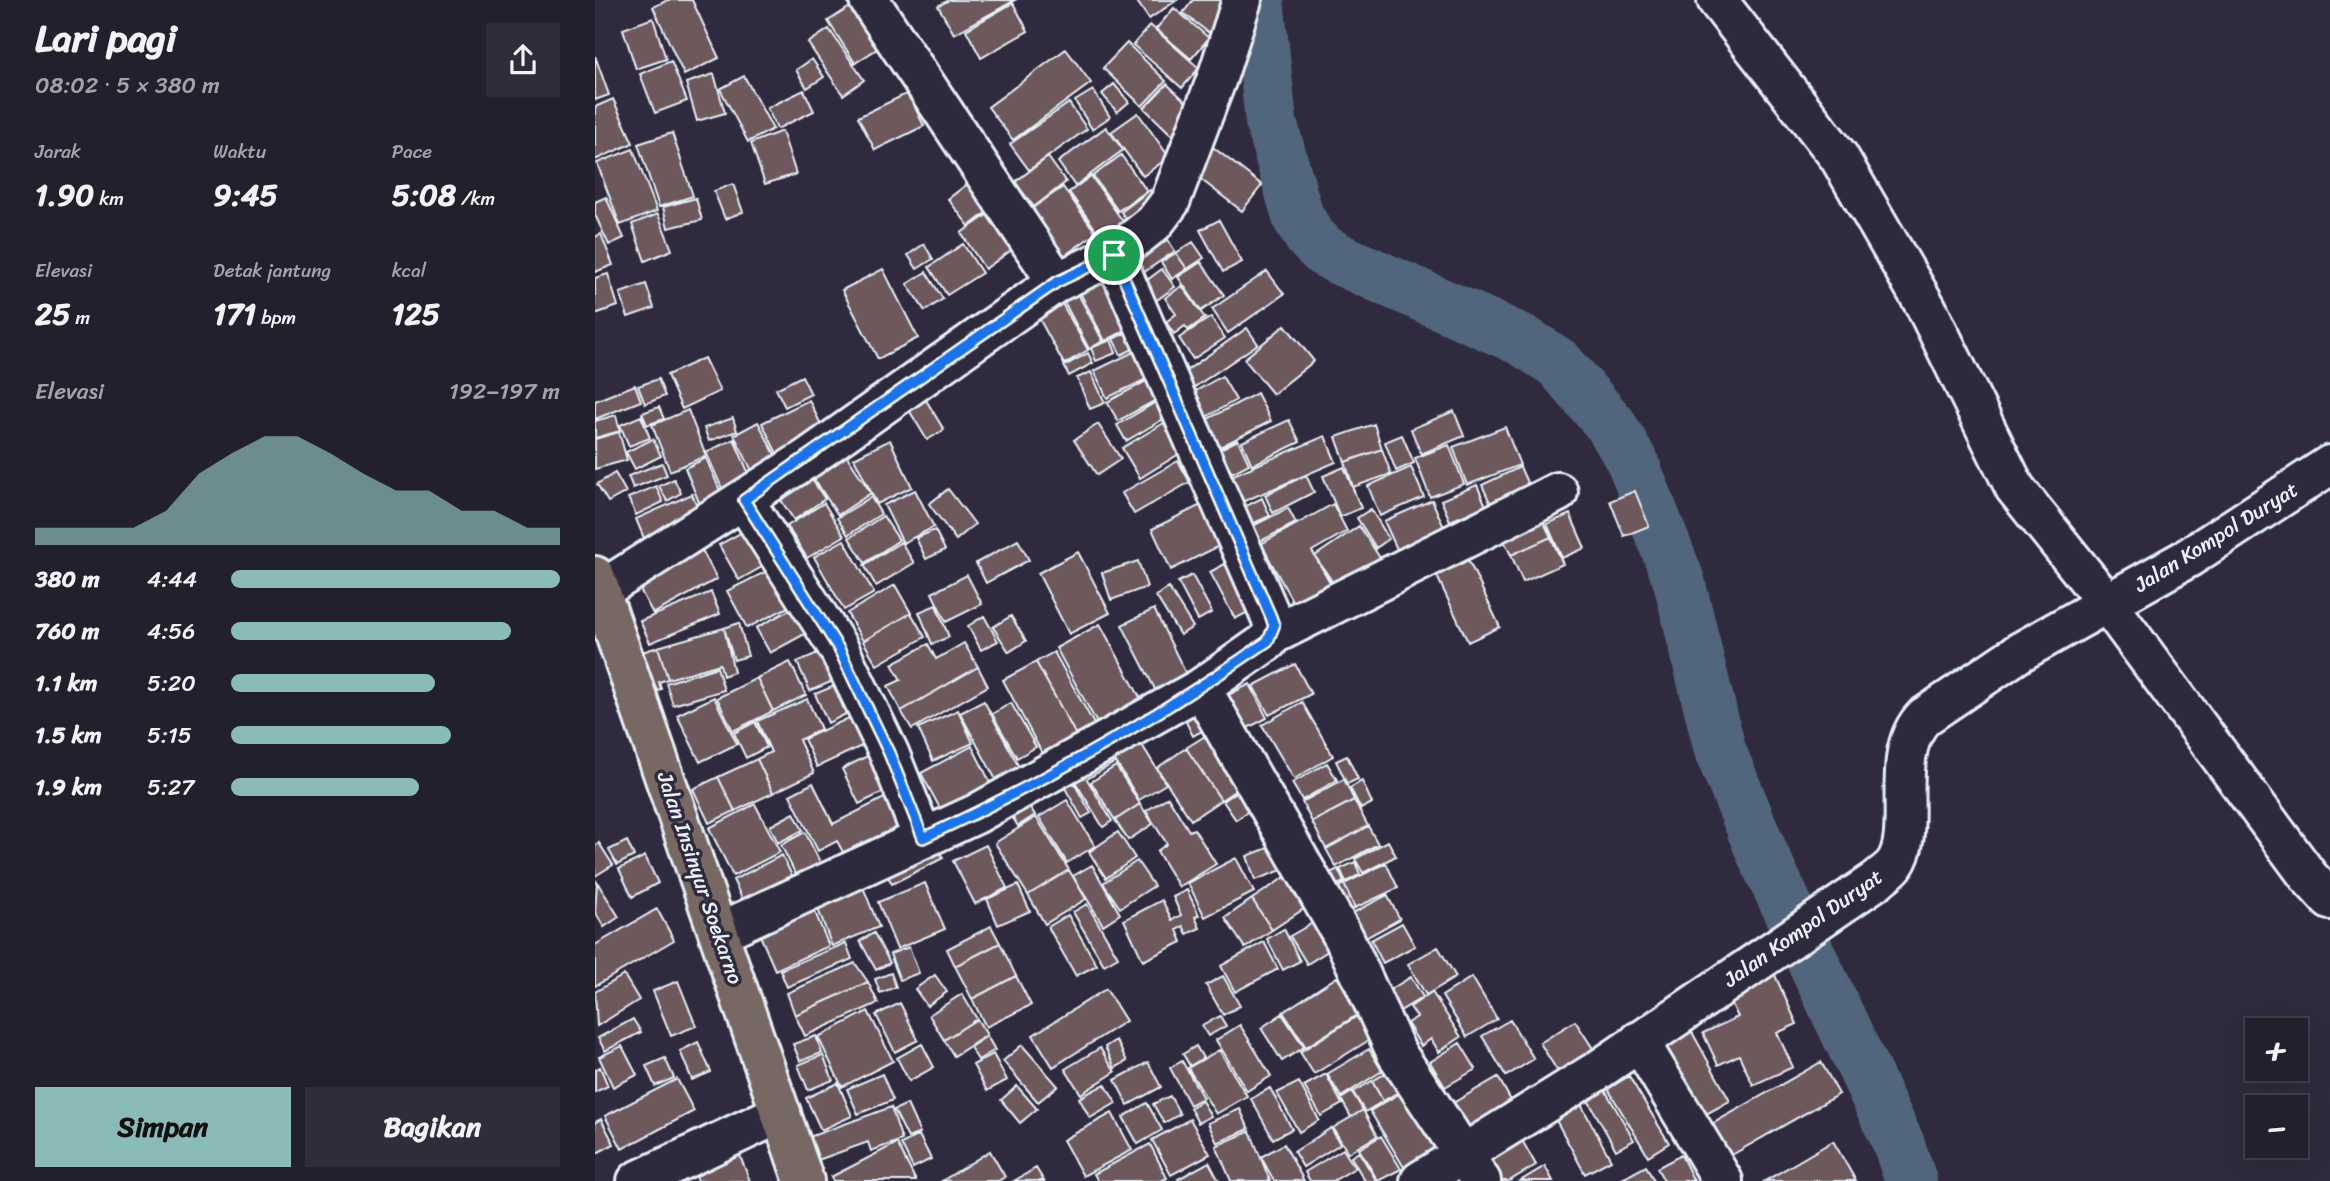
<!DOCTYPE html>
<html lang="id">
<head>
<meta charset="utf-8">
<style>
	:root { --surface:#23202e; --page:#2f2d3a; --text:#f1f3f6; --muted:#a3a3aa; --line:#403e4a; --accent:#8bbbb9 }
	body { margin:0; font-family:Sriracha,sans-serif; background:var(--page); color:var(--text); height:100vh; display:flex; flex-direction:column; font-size:26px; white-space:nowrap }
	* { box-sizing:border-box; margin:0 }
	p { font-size:23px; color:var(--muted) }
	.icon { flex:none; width:38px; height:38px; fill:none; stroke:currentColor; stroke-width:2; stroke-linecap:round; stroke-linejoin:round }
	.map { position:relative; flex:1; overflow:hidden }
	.sheet { display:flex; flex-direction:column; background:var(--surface); width:595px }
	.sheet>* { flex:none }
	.fabs { position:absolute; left:1650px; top:1018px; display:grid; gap:14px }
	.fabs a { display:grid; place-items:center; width:63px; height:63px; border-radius:0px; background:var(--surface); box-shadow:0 7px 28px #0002,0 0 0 2px var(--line); font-size:35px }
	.pin { position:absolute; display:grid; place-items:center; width:60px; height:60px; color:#fff; margin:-30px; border:4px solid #fff; border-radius:50%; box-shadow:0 2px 7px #0007 }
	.round { display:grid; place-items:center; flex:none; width:74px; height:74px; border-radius:0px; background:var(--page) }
	.overview { display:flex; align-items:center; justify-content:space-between; height:119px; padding:0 35px }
	h1 { font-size:38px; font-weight:700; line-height:52px }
	.figures { display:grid; grid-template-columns:repeat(3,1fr); gap:10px; height:119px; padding:7px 35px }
	.figures div { display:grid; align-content:center }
	.figures b { font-size:30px; font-weight:700 }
	.figures small { font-size:19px; font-weight:400 }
	.figures p { font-size:19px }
	.chart { height:196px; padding:14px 35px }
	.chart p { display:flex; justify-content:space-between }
	.chart svg { width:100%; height:126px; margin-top:7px; fill:var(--accent); opacity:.7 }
	.button { display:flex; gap:14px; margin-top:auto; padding:14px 35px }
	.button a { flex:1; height:80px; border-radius:0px; background:var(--accent); color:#111; font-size:28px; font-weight:700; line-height:80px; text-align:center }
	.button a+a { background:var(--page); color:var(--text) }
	ul { padding:0 35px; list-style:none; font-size:23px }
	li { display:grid; grid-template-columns:112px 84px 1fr; align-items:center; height:52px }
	li i { height:18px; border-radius:9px; background:var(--accent) }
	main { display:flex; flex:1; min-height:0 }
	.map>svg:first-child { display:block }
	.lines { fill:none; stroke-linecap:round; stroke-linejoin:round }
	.river { stroke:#51657c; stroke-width:52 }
	.building { fill:#6d585b; stroke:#e8f1f8; stroke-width:2 }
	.minor-casing { stroke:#e8f1f8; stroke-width:44 }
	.major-casing { stroke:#e8f1f8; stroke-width:44 }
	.minor { stroke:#2f2a3d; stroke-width:38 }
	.major { stroke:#776864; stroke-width:38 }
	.route-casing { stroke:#fff; stroke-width:14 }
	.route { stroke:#1a73e8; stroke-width:9 }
	.labels { text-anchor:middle; stroke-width:7; stroke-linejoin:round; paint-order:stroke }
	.street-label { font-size:21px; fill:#e8f1f8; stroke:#2f2a3d }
</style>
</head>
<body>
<main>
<section class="sheet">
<div class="overview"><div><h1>Lari pagi</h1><p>08:02 · 5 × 380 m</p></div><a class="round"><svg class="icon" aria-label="share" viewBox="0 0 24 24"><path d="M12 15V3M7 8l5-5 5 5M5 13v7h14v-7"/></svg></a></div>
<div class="figures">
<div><p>Jarak</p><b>1.90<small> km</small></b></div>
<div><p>Waktu</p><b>9:45</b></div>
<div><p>Pace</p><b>5:08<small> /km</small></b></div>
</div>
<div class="figures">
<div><p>Elevasi</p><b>25<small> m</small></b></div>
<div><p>Detak jantung</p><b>171<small> bpm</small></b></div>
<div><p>kcal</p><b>125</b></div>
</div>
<div class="chart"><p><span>Elevasi</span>192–197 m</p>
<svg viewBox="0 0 160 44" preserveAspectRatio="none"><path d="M0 44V38L10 38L20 38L30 38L40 32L50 19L60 12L70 6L80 6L90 12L100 19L110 25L120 25L130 32L140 32L150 38L160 38V44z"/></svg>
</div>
<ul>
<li><b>380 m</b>4:44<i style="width:100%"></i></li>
<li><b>760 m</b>4:56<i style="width:85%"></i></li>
<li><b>1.1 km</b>5:20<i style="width:62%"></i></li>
<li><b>1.5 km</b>5:15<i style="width:67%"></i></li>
<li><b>1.9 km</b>5:27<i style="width:57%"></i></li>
</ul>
<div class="button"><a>Simpan</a><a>Bagikan</a></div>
</section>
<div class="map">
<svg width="1735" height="1181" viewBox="0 0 1735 1181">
	<rect width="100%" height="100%" fill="#2f2a3d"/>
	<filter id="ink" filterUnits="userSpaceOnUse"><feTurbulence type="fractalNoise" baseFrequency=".0143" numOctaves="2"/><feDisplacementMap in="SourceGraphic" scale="14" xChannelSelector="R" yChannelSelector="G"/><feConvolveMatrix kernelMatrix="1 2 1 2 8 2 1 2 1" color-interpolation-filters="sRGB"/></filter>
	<g filter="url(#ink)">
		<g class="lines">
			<!-- river -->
			<path class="river" d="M663,0L676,122L703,217L715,237L729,251L746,260L927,340L963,363L1016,425L1038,463L1084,581L1125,750L1168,855L1303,1142L1316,1181"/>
		</g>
		<!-- building -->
		<path class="building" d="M73,0H97L124,58L89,75L58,7Z
			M266,0L296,40L260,63L233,21Z
			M354,0H420L359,34L343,6Z
			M541,0H582L554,19Z
			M598,0H646L618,36L588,13Z
			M418,3L433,31L386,58L371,30Z
			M579,8L614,38L596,59L561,29Z
			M58,18L71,59L41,69L28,29Z
			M555,25L604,68L587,88L538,45Z
			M234,29L269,80L248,95L213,43Z
			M532,43L571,81L547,106L508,68Z
			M471,49L496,83L418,140L393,107Z
			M0,56L14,95L0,100Z
			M217,59L229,77L212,88L201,70Z
			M76,61L92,101L60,113L45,74Z
			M119,74L130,113L102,121L91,83Z
			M149,76L178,129L153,142L125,89Z
			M519,84L534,102L522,112L507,94Z
			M572,84L605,115L582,140L549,108Z
			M209,90L219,111L182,129L172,108Z
			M498,90L515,117L497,129L480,101Z
			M313,93L329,126L280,150L263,117Z
			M18,99L38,143L0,160V107Z
			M474,103L492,129L434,170L415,144Z
			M543,113L574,157L548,176L516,132Z
			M511,127L528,150L480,186L463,162Z
			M187,131L201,174L170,184L156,143Z
			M77,133L98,196L64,207L43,144Z
			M615,145L667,185L647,211L595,171Z
			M38,149L62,211L25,225L2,163Z
			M526,155L552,191L523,211L498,176Z
			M453,157L471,182L439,207L420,182Z
			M384,175L405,202L374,226L353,199Z
			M496,176L529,223L507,238L474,192Z
			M138,184L148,212L130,219L119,191Z
			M468,187L501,233L469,256L436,209Z
			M555,190L568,208L538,230L526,212Z
			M11,197L29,238L14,245L0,215V202Z
			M101,198L107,220L73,228L68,207Z
			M405,206L429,241L390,269L366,233Z
			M63,214L77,250L50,261L37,224Z
			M624,220L647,262L628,272L605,230Z
			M568,232L580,251L545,275L532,255Z
			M6,234L18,265L0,272V237Z
			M598,242L609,258L592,269L581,253Z
			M329,244L338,259L322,269L313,255Z
			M368,244L387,273L352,295L334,267Z
			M581,253L592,269L577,279L566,262Z
			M606,262L629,295L606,311L583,277Z
			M288,269L323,338L283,359L247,290Z
			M516,269L545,323L510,341L482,287Z
			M567,269L580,287L559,302L547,284Z
			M672,271L689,294L633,333L617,309Z
			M331,272L348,299L330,311L312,284Z
			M13,274L23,306L0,314V278Z
			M51,284L59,308L33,317L25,293Z
			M587,286L610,318L593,330L590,326L579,334L571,322L581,314L570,298Z
			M482,292L508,341L494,349L468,300Z
			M465,300L493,350L469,364L441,313Z
			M616,317L630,338L598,359L584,338Z
			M690,325L719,361L678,394L649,359Z
			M540,328L548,344L526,355L518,339Z
			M652,328L663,344L598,388L588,373Z
			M516,340L521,353L501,361L496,348Z
			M551,346L564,373L512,398L499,371Z
			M493,353L498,363L474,376L469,366Z
			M109,358L125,391L87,409L72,375Z
			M496,372L510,403L495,409L482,378Z
			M207,376L216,394L190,407L181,389Z
			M627,376L641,400L604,421L590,397Z
			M63,379L70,396L50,404L43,386Z
			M553,380L563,399L523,421L512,402Z
			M40,385L46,401L0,419V401Z
			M662,393L676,421L617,451L603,424Z
			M328,395L349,430L332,440L311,405Z
			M568,398L577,414L531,441L522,425Z
			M214,400L232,437L185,460L167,423Z
			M64,407L69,419L52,425L47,413Z
			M93,410L111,456L75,471L57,425Z
			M859,411L869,436L826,454L816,429Z
			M21,415L25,431L0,438V421Z
			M46,416L55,438L34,446L25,425Z
			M138,418L142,431L114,441L109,428Z
			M574,420L592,449L545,478L527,448Z
			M694,420L705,442L657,465L647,442Z
			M163,422L188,470L163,483L139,435Z
			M503,424L526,459L502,475L479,440Z
			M779,424L787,449L750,462L741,437Z
			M910,427L925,465L872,485L858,447Z
			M24,432L32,460L0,469V439Z
			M807,435L819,463L801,471L790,442Z
			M730,436L741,462L647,502L636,476Z
			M58,439L66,456L40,469L31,452Z
			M139,439L160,488L132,500L111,452Z
			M295,440L317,487L282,504L259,458Z
			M643,440L654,464L637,473L625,449Z
			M244,444L276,493L243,515L211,467Z
			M854,445L869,484L835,497L820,458Z
			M787,449L796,474L758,487L750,462Z
			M111,458L132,507L110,517L90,468Z
			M583,461L595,482L539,514L527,493Z
			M67,463L72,475L38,488L33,476Z
			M749,467L766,508L745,517L728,476Z
			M816,467L829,497L785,516L773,486Z
			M925,467L940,500L902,518L887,485Z
			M209,468L230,499L199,520L178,488Z
			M20,473L31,492L13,502L2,484Z
			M711,475L719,492L678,513L670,495Z
			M79,479L86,493L72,501L64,486Z
			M882,485L891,506L855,521L846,500Z
			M61,486L68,502L41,515L33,498Z
			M353,489L380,524L361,540L334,504Z
			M320,490L339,527L308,543L289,505Z
			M1040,491L1054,526L1029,536L1015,501Z
			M97,494L109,523L53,548L41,519Z
			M276,497L286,514L253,535L242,518Z
			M667,498L675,516L652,526L645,509Z
			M616,500L636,540L576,570L557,529Z
			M837,500L854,539L807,560L789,521Z
			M229,503L249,536L212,558L192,526Z
			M738,504L752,531L717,551L743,596L706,617L666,544Z
			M693,508L701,523L660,544L652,529Z
			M776,509L794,539L781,548L762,518Z
			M975,514L990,548L967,558L952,524Z
			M288,516L304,540L270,563L254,538Z
			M948,521L956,537L916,555L908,539Z
			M160,525L179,560L144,580L124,545Z
			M764,526L791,567L747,596L720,556Z
			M340,530L350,550L331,559L321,538Z
			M956,537L968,564L928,582L916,555Z
			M249,540L279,593L249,610L219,557Z
			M423,540L434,560L391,583L381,563Z
			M306,542L319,563L281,586L269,565Z
			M105,546L122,579L58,614L41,582Z
			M483,552L515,613L474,634L443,573Z
			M872,557L905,627L873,642L840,572Z
			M639,559L664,606L640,619L615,572Z
			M543,561L552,587L516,600L507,573Z
			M182,566L201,603L152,628L132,591Z
			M372,575L387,604L351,622L337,593Z
			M597,575L617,612L603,620L583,582Z
			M300,585L316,613L268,641L252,613Z
			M574,588L598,627L585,635L561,596Z
			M116,592L125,614L55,643L45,621Z
			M205,604L219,629L175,653L161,628Z
			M341,605L354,637L337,644L324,612Z
			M559,609L596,684L565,699L527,625Z
			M316,613L330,637L282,665L268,641Z
			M389,616L403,641L386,650L373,626Z
			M416,616L431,641L414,652L398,627Z
			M144,623L153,656L139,660L129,628Z
			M505,624L547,701L503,725L461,648Z
			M129,628L139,672L128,676L125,664L73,679L63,647Z
			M369,643L383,667L306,711L293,686L306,680L297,664L333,644L341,659Z
			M63,647L73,679L64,682L66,689L57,692L44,653Z
			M225,652L238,681L215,691L202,662Z
			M459,652L499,724L481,735L441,662Z
			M195,662L211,695L178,711L162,678Z
			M441,662L481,735L447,753L408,680Z
			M700,664L716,694L674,715L658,686Z
			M122,667L129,690L78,705L71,683Z
			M383,667L393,686L317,729L306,711Z
			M162,678L178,711L138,731L122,698Z
			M655,684L672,718L645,732L627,698Z
			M239,686L251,714L233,723L220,694Z
			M119,697L142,744L105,762L82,715Z
			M212,699L226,729L204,740L219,773L178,793L162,759L176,752L162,721Z
			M389,701L424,767L401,780L365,713Z
			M707,702L738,756L699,779L667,725Z
			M416,703L441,747L422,758L397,714Z
			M608,703L620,724L598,736L587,714Z
			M363,710L378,743L338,761L323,728Z
			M258,716L271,744L222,767L209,739Z
			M160,722L172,747L151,758L139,733Z
			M541,735L571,784L544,800L521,762L492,779L517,821L508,827L476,775Z
			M610,736L644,788L626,800L591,748Z
			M377,746L398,788L348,814L326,773Z
			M591,748L626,800L596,820L562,768Z
			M278,753L295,789L264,804L247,769Z
			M752,756L763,779L752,784L741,761Z
			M162,759L178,793L140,811L123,777Z
			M732,763L742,780L707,800L697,783Z
			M521,766L545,804L520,820L496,782Z
			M472,771L496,813L487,818L463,776Z
			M123,777L140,811L114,823L98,789Z
			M749,779L759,800L717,822L707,802Z
			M767,781L777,803L766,809L755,788Z
			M218,783L238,824L297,794L317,834L255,865L242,841L223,851L195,795Z
			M651,786L663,804L641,820L628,801Z
			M428,796L440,815L423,826L411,807Z
			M573,797L594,831L599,829L621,864L584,887L562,851L572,844L551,811Z
			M472,800L500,846L472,863L444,817Z
			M759,800L773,826L731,849L717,822Z
			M160,804L185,852L138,876L114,828Z
			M545,804L558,824L533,840L520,820Z
			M199,813L208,830L183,843L175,826Z
			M441,817L474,870L433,895L400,843Z
			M773,826L783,844L741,867L731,849Z
			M210,832L231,874L207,887L186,845Z
			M523,832L540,858L511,878L494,852Z
			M337,837L348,858L297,884L286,863Z
			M32,841L39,856L22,865L14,850Z
			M793,841L801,856L768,873L760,859Z
			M4,843L18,865L0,876V846Z
			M686,843L695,867L660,880L652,856Z
			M391,845L412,888L380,904L358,861Z
			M187,855L204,890L155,915L138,880Z
			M50,856L63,883L37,897L24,869Z
			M641,858L659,892L610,917L593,883Z
			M542,861L559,886L525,908L508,883Z
			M760,862L765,874L751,882L745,869Z
			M791,863L803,888L760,908L749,884Z
			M497,865L525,914L508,925L478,876Z
			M702,869L722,900L677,930L657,899Z
			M743,869L749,882L735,888L729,876Z
			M474,870L491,899L450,924L433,895Z
			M2,882L24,917L9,927L0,912Z
			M330,883L350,929L302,949L283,902Z
			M749,884L760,908L747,915L735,891Z
			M423,885L435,911L403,925L392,899Z
			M268,887L284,927L237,946L222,906Z
			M592,890L604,915L600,917L605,928L592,934L588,926L582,930L587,942L548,961L529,920L567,900L577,920L586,915L578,897Z
			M792,895L805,919L767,940L754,915Z
			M657,899L677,930L650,948L630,918Z
			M216,902L234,946L180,970L161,926Z
			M492,904L523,957L509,965L478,912Z
			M62,909L79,940L0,986V945Z
			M473,915L502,965L481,976L453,927Z
			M728,917L744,944L712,964L695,936Z
			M807,923L820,946L788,963L776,940Z
			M396,926L405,943L360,966L352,949Z
			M689,929L705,961L688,970L672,939Z
			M279,933L295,963L281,970L265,941Z
			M669,942L683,969L640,992L626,966Z
			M251,943L257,959L192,987L185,970Z
			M405,943L421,976L377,999L360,966Z
			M314,947L324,973L305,980L295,954Z
			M843,947L861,977L831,995L813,964Z
			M260,963L273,982L200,1015L192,993Z
			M296,973L301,987L285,993L280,979Z
			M1179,973L1202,1024L1182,1033L1198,1067L1158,1085L1144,1055L1123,1065L1108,1033L1143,1017L1132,994Z
			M29,975L44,1000L2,1026L0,992Z
			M340,975L352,992L332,1006L320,989Z
			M421,976L436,1005L391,1027L377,999Z
			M628,976L645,1006L628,1015L611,985Z
			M742,977L765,1013L711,1047L688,1012Z
			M816,977L828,997L805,1011L793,991Z
			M877,977L902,1019L872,1037L847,996Z
			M83,981L101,1026L76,1036L58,991Z
			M273,982L283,1003L210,1036L200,1015Z
			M511,989L531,1021L458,1067L438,1035Z
			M837,992L866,1037L844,1052L836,1039L826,1046L812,1023L822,1017L815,1007Z
			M367,994L382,1019L349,1040L334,1015Z
			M305,1003L323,1040L300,1052L281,1015Z
			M775,1008L789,1031L719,1074L705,1052Z
			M273,1011L298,1061L247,1087L223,1037Z
			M687,1014L709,1047L687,1061L666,1028Z
			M625,1016L631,1026L613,1036L607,1026Z
			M38,1019L46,1032L10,1051L3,1038Z
			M382,1019L392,1035L359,1056L349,1040Z
			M915,1020L939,1059L911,1076L887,1036Z
			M980,1021L999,1050L963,1072L945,1043Z
			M1092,1023L1135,1101L1102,1119L1059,1042Z
			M645,1025L676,1076L652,1091L621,1040Z
			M221,1036L227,1053L205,1061L198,1044Z
			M392,1036L400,1050L383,1060L375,1047Z
			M521,1040L532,1061L520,1068L510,1047Z
			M103,1042L116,1072L97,1080L85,1051Z
			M865,1043L881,1069L850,1087L835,1062Z
			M327,1044L339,1067L314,1081L302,1058Z
			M427,1045L463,1086L443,1102L408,1061Z
			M27,1046L42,1075L18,1087L4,1057Z
			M601,1046L608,1058L595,1066L588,1054Z
			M505,1048L520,1072L486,1094L470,1069Z
			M774,1049L787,1071L746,1097L732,1074Z
			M624,1050L652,1096L621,1114L593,1068Z
			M398,1054L412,1080L392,1091L378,1065Z
			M228,1055L238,1080L213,1090L203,1065Z
			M70,1058L79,1078L60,1086L51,1066Z
			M587,1061L608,1098L595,1105L575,1068Z
			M553,1062L566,1087L533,1105L520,1080Z
			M1226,1062L1244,1094L1128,1160L1110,1128Z
			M804,1065L815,1085L788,1101L777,1081Z
			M5,1067L13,1086L0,1092V1070Z
			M287,1074L298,1100L263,1114L252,1089Z
			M731,1074L747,1104L726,1116L709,1086Z
			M1034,1076L1074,1143L1053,1156L1013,1089Z
			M903,1077L919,1106L862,1139L846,1110Z
			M82,1079L99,1111L27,1149L10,1116Z
			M777,1081L788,1101L770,1112L758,1092Z
			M704,1082L724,1120L704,1132L682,1093Z
			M243,1083L257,1116L226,1130L211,1098Z
			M510,1084L521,1103L495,1118L484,1098Z
			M819,1085L856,1149L813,1174L775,1111Z
			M422,1086L442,1109L425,1123L406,1100Z
			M675,1088L697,1129L678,1139L656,1099Z
			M1010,1090L1039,1140L1021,1150L993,1100Z
			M757,1092L768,1110L756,1117L746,1099Z
			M575,1096L585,1114L569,1123L558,1104Z
			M982,1097L1016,1160L990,1174L956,1111Z
			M607,1101L616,1116L603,1123L595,1108Z
			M552,1103L567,1130L543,1144L528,1117Z
			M312,1104L325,1133L313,1138L299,1110Z
			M296,1107L307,1140L276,1151L273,1142L223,1160L214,1137Z
			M645,1109L654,1129L622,1143L613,1123Z
			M768,1110L782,1136L753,1153L738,1128Z
			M517,1113L537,1150L488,1176L468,1140Z
			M6,1119L19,1144L0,1154V1122Z
			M595,1119L615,1154L576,1175L557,1140Z
			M736,1128L745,1144L708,1167L699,1152Z
			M920,1128L941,1165L914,1181H887L873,1156Z
			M655,1131L675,1181H636L621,1146Z
			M324,1135L336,1159L318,1168L306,1144Z
			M786,1136L806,1169L783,1181L764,1149Z
			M1238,1141L1261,1181H1170Z
			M302,1143L321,1181H238L236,1177Z
			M555,1144L572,1178L566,1181H503L499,1174Z
			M689,1144L709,1181H679L666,1157Z
			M141,1146L155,1181H103L96,1165Z
			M748,1149L760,1168L738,1181H715L710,1172Z
			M395,1151L410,1177L403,1181H347Z
			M764,1152L781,1180L780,1181H770L756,1157Z
			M1086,1155L1099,1181H1069L1062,1168Z
			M614,1162L624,1181H584L583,1179Z
			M950,1166L958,1181H925Z
			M1051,1166L1059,1181H1029L1027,1179Z
			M441,1168L449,1181H419Z"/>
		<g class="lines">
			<!-- minor casing -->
			<g class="minor-casing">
				<path id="minor" d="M274,0L462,282
					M1122,0L1244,157L1331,307L1420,488L1512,603L1714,877L1735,900
					M149,500L244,649L294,753L328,838
					M5,591L213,458L462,282L519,255L559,223L575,202L622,78L647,0
					M677,635L963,492
					M606,688L749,938L802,1054L886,1181
					M125,932L381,814L606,688L673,641L679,627L676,617L519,255
					M1044,1041L1128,1181
					M42,1181L186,1113
					M825,1181L1002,1071L1282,880C1287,875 1294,871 1299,865C1324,832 1292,755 1329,717L1425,652L1593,558L1735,465"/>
			</g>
			<!-- major casing -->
			<g class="major-casing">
				<path id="major" d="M0,576L209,1181"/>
			</g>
			<!-- minor -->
			<use href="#minor" class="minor"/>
			<!-- major -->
			<use href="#major" class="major"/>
		</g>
	</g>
	<g class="lines" filter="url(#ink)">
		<!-- route casing -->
		<g class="route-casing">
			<path id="route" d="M519,255L676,617L679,626L673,641C565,716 447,783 328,838L294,753L244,649L149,500L462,282Z"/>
		</g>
		<!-- route -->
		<use href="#route" class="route"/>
	</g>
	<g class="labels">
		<!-- street labels -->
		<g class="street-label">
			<text transform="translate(1621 537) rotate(-32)" y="7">Jalan Kompol Duryat</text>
			<text transform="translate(105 878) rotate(71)" y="7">Jalan Insinyur Soekarno</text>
			<text transform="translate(1208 928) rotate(-35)" y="7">Jalan Kompol Duryat</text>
		</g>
	</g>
</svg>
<div class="fabs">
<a>+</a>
<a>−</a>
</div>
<div class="pin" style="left:519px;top:255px;background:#1e9e55"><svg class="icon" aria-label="arrive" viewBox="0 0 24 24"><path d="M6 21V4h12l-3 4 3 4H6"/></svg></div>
</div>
</main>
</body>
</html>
